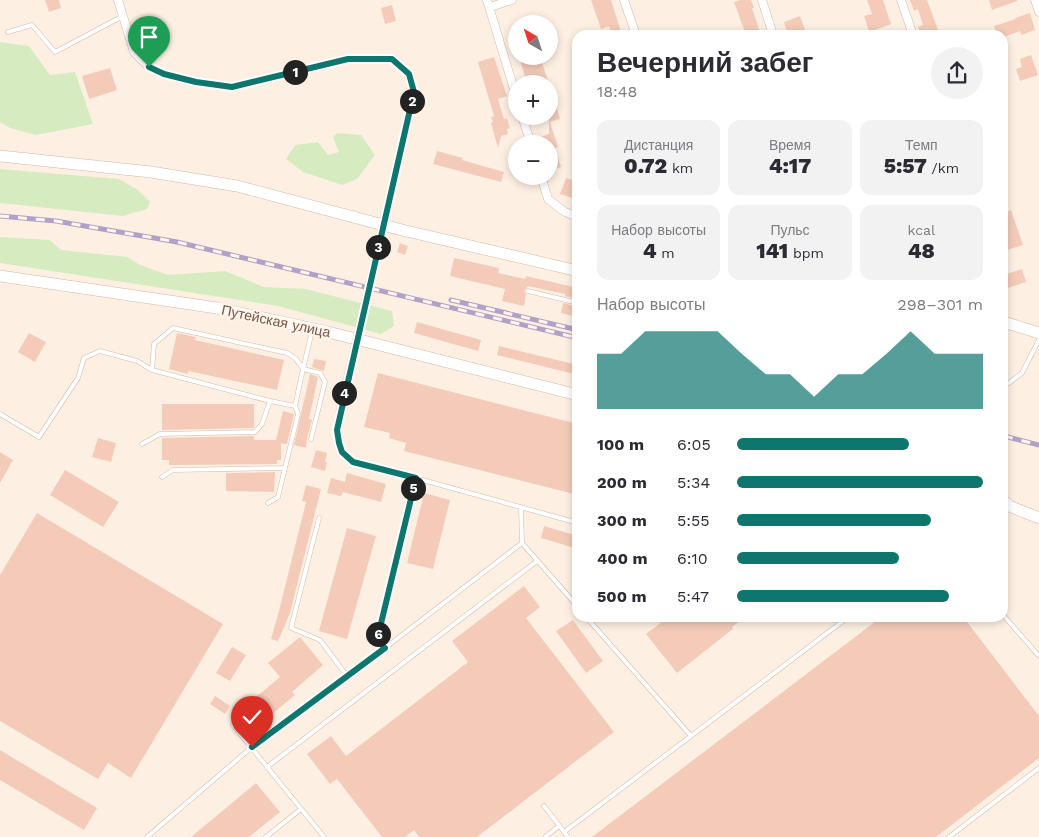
<!DOCTYPE html>
<html lang="ru">
<head>
<meta charset="utf-8">
<style>
	:root { --surface:#fff; --page:#f2f2f3; --text:#2b2b33; --muted:#7c7c81; --accent:#0f766e }
	body { margin:0; font-family:"Work Sans",sans-serif; background:var(--page); color:var(--text); height:100vh; display:flex; flex-direction:column; font-size:19px; white-space:nowrap }
	* { box-sizing:border-box; margin:0 }
	p { font-size:16px; color:var(--muted) }
	.icon { flex:none; width:28px; height:28px; fill:none; stroke:currentColor; stroke-width:2; stroke-linecap:round; stroke-linejoin:round }
	.map { position:relative; flex:1; overflow:hidden }
	.drawer { position:absolute; left:572px; top:30px; width:436px; height:592px; display:flex; flex-direction:column; background:var(--surface); border-radius:15px; box-shadow:0 2px 8px #0003 }
	.drawer>* { flex:none }
	.needle { width:32px; rotate:321deg }
	.controls { position:absolute; left:508px; top:15px; display:grid; gap:10px }
	.controls a { display:grid; place-items:center; width:50px; height:50px; border-radius:50%; background:var(--surface); box-shadow:0 2px 8px #0003; font-size:25px }
	.pin { position:absolute; display:grid; place-items:center; width:42px; height:42px; color:#fff; margin:-51px -21px; border-radius:50% 50% 50% 0; rotate:-45deg; box-shadow:0 0 5px #0007 }
	.pin .icon { rotate:45deg }
	.km { position:absolute; width:25px; height:25px; margin:-12px; border-radius:50%; background:#222; color:#fff; font-size:14px; line-height:25px; text-align:center }
	.round { display:grid; place-items:center; flex:none; width:52px; height:52px; border-radius:26px; background:var(--page) }
	.headline { display:flex; align-items:center; justify-content:space-between; height:85px; padding:0 25px }
	h1 { font-size:28px; font-weight:800; line-height:38px }
	.figures { display:grid; grid-template-columns:repeat(3,1fr); gap:8px; height:85px; padding:5px 25px }
	.figures div { display:grid; align-content:center; border-radius:12px; background:var(--page); text-align:center }
	.figures b { font-size:21px; font-weight:800 }
	.figures small { font-size:14px; font-weight:400 }
	.figures p { font-size:14px }
	.chart { height:140px; padding:10px 25px }
	.chart p { display:flex; justify-content:space-between }
	.chart svg { width:100%; height:90px; margin-top:5px; fill:var(--accent); opacity:.7 }
	ul { padding:0 25px; list-style:none; font-size:16px }
	li { display:grid; grid-template-columns:80px 60px 1fr; align-items:center; height:38px }
	li i { height:12px; border-radius:6px; background:var(--accent) }
	.map>svg:first-child { display:block }
	.green { fill:#d6ecc0 }
	.building { fill:#f4cbb9 }
	.lines { fill:none; stroke-linecap:round; stroke-linejoin:round }
	.lane-casing { stroke:#d1b9ab; stroke-width:5 }
	.street-casing { stroke:#d1b9ab; stroke-width:9 }
	.secondary-casing { stroke:#d4b8a8; stroke-width:12 }
	.lane { stroke:#fff; stroke-width:4 }
	.street { stroke:#fff; stroke-width:8 }
	.secondary { stroke:#fff; stroke-width:11 }
	.rail-casing { stroke:#b2a1c7; stroke-width:5 }
	.rail { stroke:#fff5ea; stroke-width:3; stroke-dasharray:9; stroke-linecap:butt }
	.street-bridge-casing { stroke:#d1b9ab; stroke-width:9; stroke-linecap:butt }
	.street-bridge { stroke:#fff; stroke-width:8 }
	.route-casing { stroke:#fff; stroke-width:10 }
	.route { stroke:#0f766e; stroke-width:6 }
	.labels { text-anchor:middle; stroke-width:4; stroke-linejoin:round; paint-order:stroke }
	.street-label { font-size:14px; fill:#765447; stroke:#fff5ea }
</style>
</head>
<body>
<div class="map">
<svg width="1039" height="837" viewBox="0 0 1039 837">
	<rect width="100%" height="100%" fill="#fdf0e3"/>
	<!-- green -->
	<path class="green" d="M0,42L29,46L50,75L75,72L93,124L36,135L10,128L0,122Z
		M337,133L361,135L375,155L357,179L342,185L303,172L286,159L295,145L318,142L328,155L339,152L333,137Z
		M0,169L119,179L138,190L150,202L147,209L123,216L0,203Z
		M0,237L50,240L61,250L128,257L138,264L168,275L225,271L264,287L306,289L392,311L394,326L381,334L278,306L0,263Z"/>
	<!-- building -->
	<path class="building" d="M45,0H59L61,8L49,12Z
		M591,0H611L622,35H612L609,26L601,29Z
		M740,0H751L754,8H752L761,35H746L734,2Z
		M867,0H883L891,24L869,32L864,16L872,14Z
		M910,0H927L940,35H921L918,27L923,25L918,9L914,11Z
		M989,0H1017V1L992,10Z
		M392,5L396,21L385,24L381,8Z
		M1030,13L1035,30L1021,35L1020,31L1004,37V35H997L994,26L1016,19L1015,18Z
		M800,16L807,35H788L784,22Z
		M1031,55L1038,75L1020,81L1016,69L1022,67L1020,59Z
		M519,56H540L549,84H527Z
		M494,57L507,96L498,99L504,119L507,118L510,128L507,129L508,134L501,136L498,148L491,123L493,122L491,117L494,116L478,62Z
		M110,68L117,90L89,99L82,76Z
		M549,90H551L560,119L549,122Z
		M549,122H550L558,147L555,148L561,167L552,170L549,161V144H542L540,137L549,134Z
		M437,151L463,158L462,160L504,172L501,182L433,164Z
		M566,178L578,182V200L560,194Z
		M1011,210L1023,245L1004,251V213Z
		M400,243L408,246L405,255L397,252Z
		M454,258L499,268L498,273L525,279L526,276L578,288V299L565,296V294L528,286L524,291L526,294L524,306L502,301L505,289L450,276Z
		M1022,269L1026,282L1008,288L1004,275Z
		M563,303L578,307V317L561,313Z
		M417,322L481,340L478,351L414,333Z
		M29,333L46,342L35,362L18,352Z
		M177,333L196,337L195,340L284,360L277,390L188,371V374L169,369Z
		M499,346L578,365V375L497,355Z
		M314,359L326,361L324,371L312,367Z
		M378,373L578,424V495L404,451L406,443L389,438L390,433L364,427Z
		M310,374L318,377L309,419L312,420L307,438L306,448L294,445Z
		M162,404H254V428L162,430Z
		M283,411L294,414L287,444L281,443V460H277V464L169,465V460H162V438L254,436V440H276Z
		M98,438L116,443L111,462L92,457Z
		M316,450L327,453L325,462H327L325,471L311,467Z
		M0,452L13,460L0,483Z
		M65,470L119,502L103,527L50,495Z
		M275,472L274,492L226,491V473Z
		M347,473L386,484L381,502L343,492L341,496L327,493L331,478L345,482Z
		M306,485L321,489L290,613L278,641L271,639L279,611L306,502L302,501Z
		M424,493L450,500L433,569L407,563Z
		M37,513L223,624L131,778L108,763L98,779L0,721V575Z
		M544,526L578,536V549L541,538Z
		M347,528L376,536L347,639L319,631Z
		M524,586L540,607L526,618L614,732L477,837H419L414,830L405,837H382L337,779L330,784L307,754L331,736L346,756L468,662L452,641Z
		M667,618H744L732,627L733,629L677,673L646,634Z
		M880,618H964L1039,716V758L936,837H592Z
		M573,620L603,661L586,673L556,631Z
		M300,637L323,665L292,692L295,695L253,730L238,712L280,677L268,663Z
		M232,647L246,655L230,681L216,673Z
		M215,696L230,706L225,714L210,704Z
		M0,750L97,808L84,830L0,780Z
		M256,783L280,812L249,837H191Z"/>
	<g class="lines">
		<!-- lane casing -->
		<g class="lane-casing">
			<path id="lane" d="M8,32L32,25L55,52L123,16
				M528,291L578,303
				M1009,383L1022,373L1039,340
				M340,413L337,430L339,443L342,452L353,462L372,466L578,523
				M0,414L39,437L78,378L84,358L100,351L137,361L152,370
				M311,439L325,382L320,373L303,369L312,331
				M142,444L160,434L255,432L262,424L270,401L295,406
				M162,477L173,470L285,468
				M1004,496L1010,502
				M268,503L278,497L298,414L295,406L303,369L296,359L287,353L173,328L154,344L152,370L270,401
				M319,518L291,628L320,640L347,676
				M522,543L578,607
				M1004,616L1039,656
				M587,618L691,736
				M385,648L377,640L416,478
				M233,725L324,837
				M267,767L537,561
				M544,806L568,837
				M564,832L847,618
				M147,837L252,747L385,648L522,543L521,507
				M266,837L301,809
				M545,837L559,826
				M949,837L1039,768"/>
		</g>
		<!-- street casing -->
		<g class="street-casing">
			<path id="street" d="M118,0L134,52L149,67L164,74L196,82L232,87L348,59H393L409,74L414,92
				M487,0L516,96
				M624,0L636,35
				M762,0L773,35
				M901,0L913,35
				M1035,0L1039,12
				M490,7L512,0
				M522,116L531,144
				M541,176L548,199L565,212L578,217"/>
		</g>
		<!-- secondary casing -->
		<g class="secondary-casing">
			<path id="secondary" d="M0,156L151,172L237,186L402,230L578,271
				M0,276L217,308L328,332L578,395
				M1004,322L1039,333
				M1004,504L1039,518"/>
		</g>
		<!-- lane -->
		<use href="#lane" class="lane"/>
		<!-- street -->
		<use href="#street" class="street"/>
		<!-- secondary -->
		<use href="#secondary" class="secondary"/>
		<!-- rail casing -->
		<g class="rail-casing">
			<path id="rail" d="M0,216L56,221L177,242L578,338
				M451,300L578,330
				M1004,436L1039,445"/>
		</g>
		<!-- rail -->
		<use href="#rail" class="rail"/>
		<!-- street-bridge casing -->
		<g class="street-bridge-casing">
			<path id="street-bridge" d="M340,413L414,92"/>
		</g>
		<!-- street-bridge -->
		<use href="#street-bridge" class="street-bridge"/>
	</g>
	<g class="lines">
		<!-- route casing -->
		<g class="route-casing">
			<path id="route" d="M149,67L164,74L196,82L232,87L348,59H392L409,74L414,92L337,430L339,443L342,452L353,462L416,478L377,640L385,648L252,747"/>
		</g>
		<!-- route -->
		<use href="#route" class="route"/>
	</g>
	<g class="labels">
		<!-- street labels -->
		<g class="street-label">
			<text transform="translate(276 321) rotate(12)" y="5">Путейская улица</text>
		</g>
	</g>
</svg>
<div class="controls">
<a><svg class="needle" viewBox="-14 -14 28 28"><path d="M0-13l5 13h-10z" fill="#e53935"/><path d="M0 13l5-13h-10z" fill="#7c7c81"/></svg></a>
<a>+</a>
<a>−</a>
</div>
<div class="pin" style="left:149px;top:67px;background:#1e9e55"><svg class="icon" aria-label="arrive" viewBox="0 0 24 24"><path d="M6 21V4h12l-3 4 3 4H6"/></svg></div>
<div class="pin" style="left:252px;top:747px;background:#d93025"><svg class="icon" aria-label="check" viewBox="0 0 24 24"><path d="M5 12l5 5 9-10"/></svg></div>
<b class="km" style="left:295px;top:72px">1</b>
<b class="km" style="left:412px;top:101px">2</b>
<b class="km" style="left:378px;top:247px">3</b>
<b class="km" style="left:344px;top:393px">4</b>
<b class="km" style="left:413px;top:488px">5</b>
<b class="km" style="left:378px;top:634px">6</b>
<section class="drawer">
<div class="headline"><div><h1>Вечерний забег</h1><p>18:48</p></div><a class="round"><svg class="icon" aria-label="share" viewBox="0 0 24 24"><path d="M12 15V3M7 8l5-5 5 5M5 13v7h14v-7"/></svg></a></div>
<div class="figures">
<div><p>Дистанция</p><b>0.72<small> km</small></b></div>
<div><p>Время</p><b>4:17</b></div>
<div><p>Темп</p><b>5:57<small> /km</small></b></div>
</div>
<div class="figures">
<div><p>Набор высоты</p><b>4<small> m</small></b></div>
<div><p>Пульс</p><b>141<small> bpm</small></b></div>
<div><p>kcal</p><b>48</b></div>
</div>
<div class="chart"><p><span>Набор высоты</span>298–301 m</p>
<svg viewBox="0 0 160 44" preserveAspectRatio="none"><path d="M0 44V17L10 17L20 6L30 6L40 6L50 6L60 17L70 27L80 27L90 38L100 27L110 27L120 17L130 6L140 17L150 17L160 17V44z"/></svg>
</div>
<ul>
<li><b>100 m</b>6:05<i style="width:70%"></i></li>
<li><b>200 m</b>5:34<i style="width:100%"></i></li>
<li><b>300 m</b>5:55<i style="width:79%"></i></li>
<li><b>400 m</b>6:10<i style="width:66%"></i></li>
<li><b>500 m</b>5:47<i style="width:86%"></i></li>
</ul>
</section>
</div>
</body>
</html>
